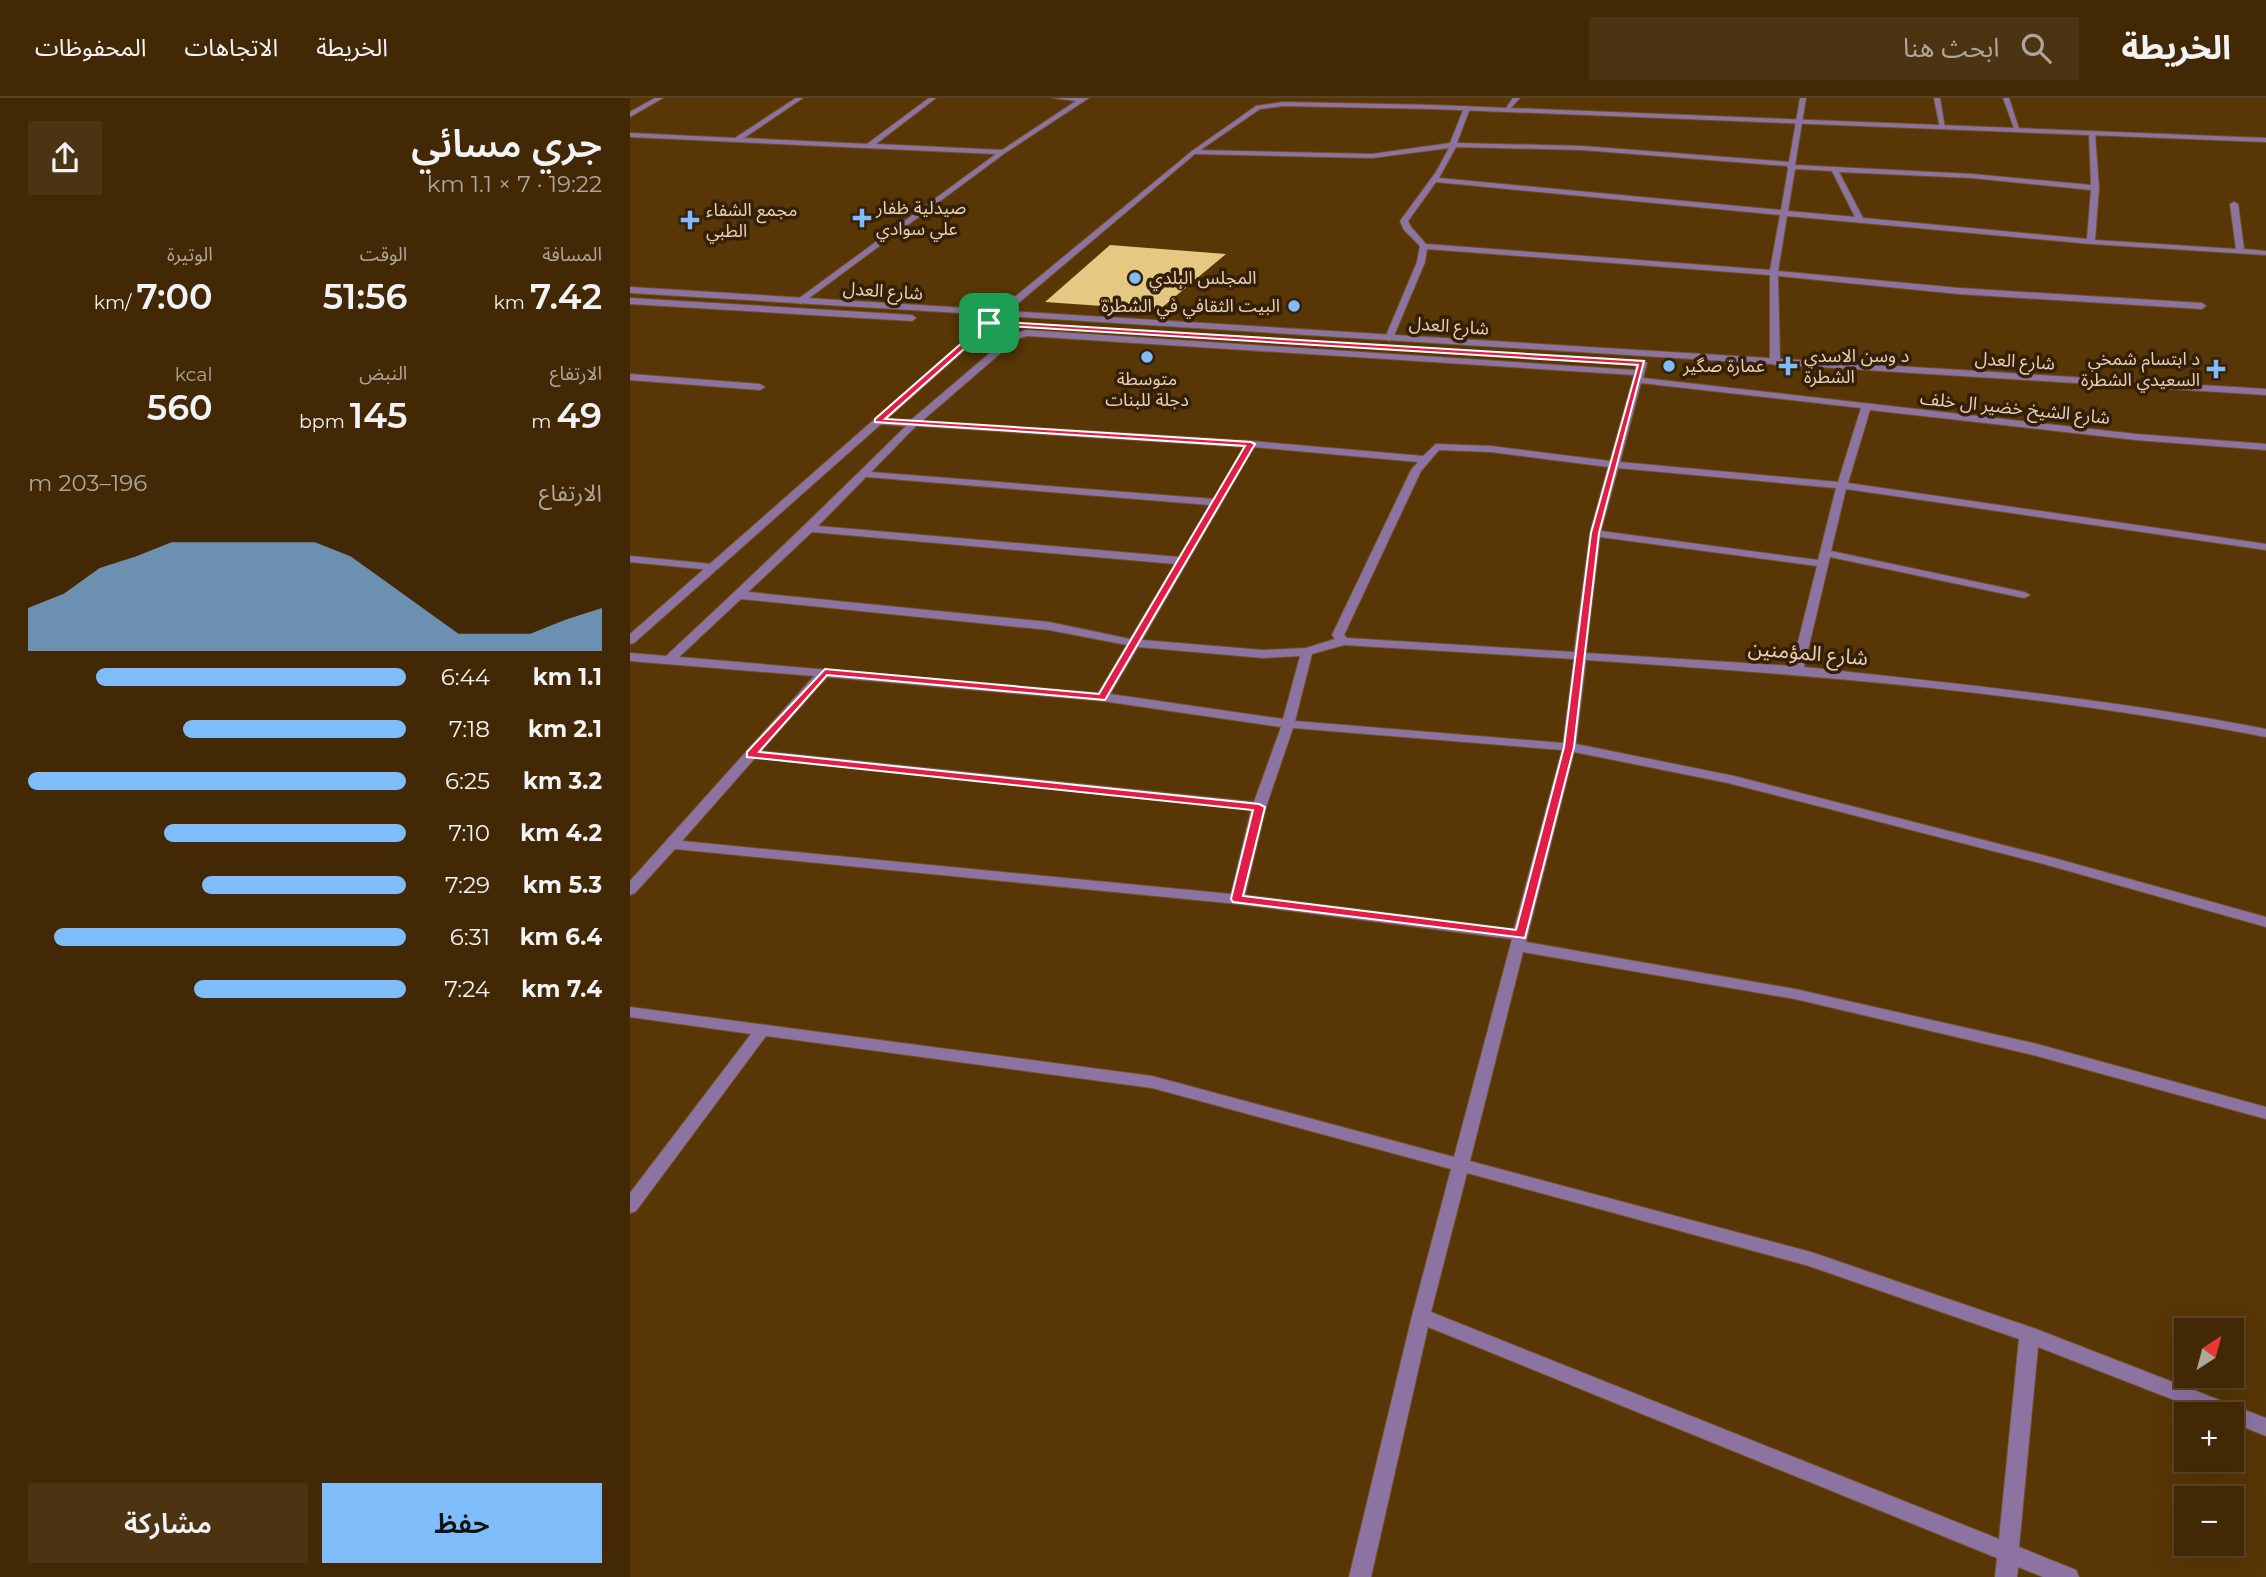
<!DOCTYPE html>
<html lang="ar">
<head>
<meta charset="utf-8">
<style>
	:root { --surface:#422804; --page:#4c3413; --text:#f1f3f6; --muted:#aea69a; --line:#5a4426; --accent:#7fbdfa }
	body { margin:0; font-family:Montserrat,"Noto Sans Arabic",sans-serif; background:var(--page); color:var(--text); direction:rtl; height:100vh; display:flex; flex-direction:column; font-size:26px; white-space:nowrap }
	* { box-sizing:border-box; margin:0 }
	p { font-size:23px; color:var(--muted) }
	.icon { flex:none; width:38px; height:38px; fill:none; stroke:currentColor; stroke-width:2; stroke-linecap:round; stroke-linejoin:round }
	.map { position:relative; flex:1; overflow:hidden; direction:ltr }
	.panel { display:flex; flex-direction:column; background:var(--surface); width:630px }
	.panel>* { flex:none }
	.needle { width:46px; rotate:36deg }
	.buttons { position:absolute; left:1544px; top:1220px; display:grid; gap:14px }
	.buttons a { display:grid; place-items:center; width:70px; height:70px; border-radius:0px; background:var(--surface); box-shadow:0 7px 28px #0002,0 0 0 2px var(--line); font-size:35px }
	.pin { position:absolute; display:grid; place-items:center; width:60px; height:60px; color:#fff; margin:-30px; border-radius:14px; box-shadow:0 4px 10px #0006 }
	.round { display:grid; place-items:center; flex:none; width:74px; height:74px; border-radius:0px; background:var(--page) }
	.summary { display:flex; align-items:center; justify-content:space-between; height:119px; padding:0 28px }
	h1 { font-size:38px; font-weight:600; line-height:52px }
	.stats { display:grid; grid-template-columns:repeat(3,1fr); gap:10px; height:119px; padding:7px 28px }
	.stats div { display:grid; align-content:center }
	.stats b { font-size:35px; font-weight:600 }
	.stats small { font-size:19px; font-weight:400 }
	.stats p { font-size:19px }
	.chart { height:196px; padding:14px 28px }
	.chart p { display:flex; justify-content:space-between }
	.chart svg { width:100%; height:126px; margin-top:7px; fill:var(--accent); opacity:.7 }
	.cta { display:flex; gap:14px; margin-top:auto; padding:14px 28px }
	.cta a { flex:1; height:80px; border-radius:0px; background:var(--accent); color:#111; font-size:28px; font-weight:600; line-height:80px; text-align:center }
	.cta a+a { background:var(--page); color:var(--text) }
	ul { padding:0 28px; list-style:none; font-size:23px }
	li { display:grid; grid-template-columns:112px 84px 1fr; align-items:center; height:52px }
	li i { height:18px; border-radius:9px; background:var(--accent) }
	header { display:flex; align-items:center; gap:42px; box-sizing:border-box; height:98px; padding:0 35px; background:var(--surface); border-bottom:2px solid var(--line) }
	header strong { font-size:33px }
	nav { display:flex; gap:38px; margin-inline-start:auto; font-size:24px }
	.search { width:490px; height:63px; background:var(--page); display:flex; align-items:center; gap:18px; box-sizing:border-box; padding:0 24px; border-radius:0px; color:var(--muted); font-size:26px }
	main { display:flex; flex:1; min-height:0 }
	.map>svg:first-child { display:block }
	.building { fill:#e5c982 }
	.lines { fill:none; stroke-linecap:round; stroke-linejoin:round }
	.minor-casing { stroke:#725224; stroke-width:2 }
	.tertiary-casing { stroke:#725224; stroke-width:2 }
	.minor { fill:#8c73a1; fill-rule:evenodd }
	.tertiary { fill:#8c73a1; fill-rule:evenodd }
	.route { fill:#e11d48; stroke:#fff; stroke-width:2; fill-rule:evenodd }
	.poi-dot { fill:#7fbdfa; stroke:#342008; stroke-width:2.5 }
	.labels { text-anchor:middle; stroke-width:7; stroke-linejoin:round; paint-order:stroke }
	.far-poi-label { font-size:18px; fill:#ead0b4; stroke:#342008; text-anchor:start }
	.far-street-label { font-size:18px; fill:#ead0b4; stroke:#342008 }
	.street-label { font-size:21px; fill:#ead0b4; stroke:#342008 }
</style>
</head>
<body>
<header>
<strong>الخريطة</strong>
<div class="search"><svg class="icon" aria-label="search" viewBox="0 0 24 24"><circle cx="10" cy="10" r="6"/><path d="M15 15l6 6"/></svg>ابحث هنا</div>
<nav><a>الخريطة</a><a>الاتجاهات</a><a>المحفوظات</a></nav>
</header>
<main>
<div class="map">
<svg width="1636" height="1479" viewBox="0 0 1636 1479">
	<rect width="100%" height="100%" fill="#583605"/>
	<!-- building -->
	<path class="building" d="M480,147L596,156L529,212L415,204Z"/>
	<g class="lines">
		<!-- minor casing -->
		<g class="minor-casing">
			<path id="minor" d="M25,0H33L0,19V14Z
				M166,0H173L114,40L237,46L299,0H306L246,46L372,52L446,3L423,0H459L375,55L171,206L168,205V201L366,56L0,39V35L105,40Z
				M883,0H890L878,13H874Z
				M1170,0H1176L1165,67L1342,76L1461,87L1459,35L1462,33L1465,35L1469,90L1465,142L1606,151L1600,106L1604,104L1608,106L1614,151L1636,153V157L1461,146L1157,118L1148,173L1329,190L1572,205L1576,208L1572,211L1329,196L1148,178L1150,264L1145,267L1140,264V177L797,151L795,164L763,240L759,243L755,240L787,164L790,148L774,132L770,123L806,74L819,50L742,60L564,56L561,54L564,52L742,56L820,45L834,10L837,8L840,10L827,45L952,48L1159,64ZM826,49L952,52L1157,68L1158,71L1151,112L809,80ZM1165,71L1202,73L1225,119L1158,113ZM1209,74L1342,80L1461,92L1457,141L1233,120ZM806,84L1150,117L1140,172L796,146L781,129L778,123Z
				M1304,0H1310L1315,31L1310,30Z
				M1373,0H1379L1390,34L1385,33Z
				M396,232L1005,272L1007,265L1012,262L1017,265L1013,280L1506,336L1636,346V352L1506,342L1240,312L1218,385L1636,446V452L1216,391L1201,453L1394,494L1400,497L1394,500L1200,459L1174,569C1329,586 1483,601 1636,631V639C1412,595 1184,577 956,562L946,646L1104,678L1424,760L1636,819V829L1414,766L1098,685L944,654L896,844L1165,891L1407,946L1636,1009V1021L1407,958L1165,901L893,854L840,1063L1181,1154L1406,1231L1636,1320V1338L1601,1324V1316H1580L1408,1249L1389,1449L1446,1472L1449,1479H1413L1388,1469L1387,1479H1365L1367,1460L798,1229L741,1479H719L782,1218L821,1071L522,990L136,938L6,1113L0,1115V1095L121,936L0,919V909L522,978L824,1059L882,841L607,806L45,751L5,795L0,797V783L184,578L0,563V555L36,558C118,482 198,405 276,328L248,326L245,325V321L281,322L381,237ZM397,238L1004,277L980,363L861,348L806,346L793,358L621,343L292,323L387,241ZM1011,285L1231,310L1208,384L990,364ZM286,328L614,349L584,401L241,374ZM624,349L788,364L781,372L702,537L705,541L676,550L633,552L512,542ZM809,352L861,354L978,369L960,435L944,554L717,540L714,537L791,373ZM988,370L1206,390L1188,462L971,433ZM236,379L580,407L549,459L188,428ZM182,434L545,466L500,541L419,524L118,494ZM970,439L1187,468L1162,568L956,555ZM111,501L419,532L497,547L468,595L49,559ZM714,547L944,561L933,645L665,623L682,556ZM508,549L633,560L670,558L653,621L480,596ZM197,579L472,603L651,629L624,704L131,653ZM663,630L932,652L884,831L615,797L636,709ZM125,660L621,712L601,796L52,743ZM837,1075L1179,1168L1389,1241L1369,1441L801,1214Z
				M0,276L130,286L135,289L130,292L0,282Z
				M0,458L82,466L88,469L82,472L0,464Z"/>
		</g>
		<!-- tertiary casing -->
		<g class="tertiary-casing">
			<path id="tertiary" d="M653,4L803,7L1636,40V44L803,11L653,8L630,11L566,55L379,213L1636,291V297L373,218L4,545L0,546V536L363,217L0,195V189L369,212L562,53L626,8Z
				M0,200L282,217L286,220L282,223L0,206Z"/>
		</g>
		<!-- minor -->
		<use href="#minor" class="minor"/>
		<!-- tertiary -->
		<use href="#tertiary" class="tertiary"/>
	</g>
	<!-- route -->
	<path class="route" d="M357,223L1014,263L969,435L944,649L895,840L603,804L601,801L623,712L117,659V654L195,571L469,596L615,348L245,324V321ZM361,227L1008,267L961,435L934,649L886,832L613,798L635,709L629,706L129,654L197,577L475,602L625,346L621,344L255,321Z"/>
	<!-- markers -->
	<g class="poi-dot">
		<path d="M228.5 109.5h7v7h7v7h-7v7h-7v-7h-7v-7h7z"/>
		<path d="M56.5 111.5h7v7h7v7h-7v7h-7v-7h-7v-7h7z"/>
		<circle cx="505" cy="180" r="7"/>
		<circle cx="664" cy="208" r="7"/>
		<circle cx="517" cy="259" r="7"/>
		<circle cx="1039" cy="268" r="7"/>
		<path d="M1154.5 257.5h7v7h7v7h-7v7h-7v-7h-7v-7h7z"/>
		<path d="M1582.5 260.5h7v7h7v7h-7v7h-7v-7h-7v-7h7z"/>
	</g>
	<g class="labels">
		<!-- far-poi labels -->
		<g class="far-poi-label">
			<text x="246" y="116">صيدلية ظفار<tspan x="246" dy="21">علي سوادي</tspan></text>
			<text x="76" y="118">مجمع الشفاء<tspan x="76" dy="21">الطبي</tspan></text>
			<text x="519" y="186">المجلس البلدي</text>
			<text x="650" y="214" text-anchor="end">البيت الثقافي في الشطرة</text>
			<text x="1174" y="264">د وسن الاسدي<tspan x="1174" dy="21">الشطرة</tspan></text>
			<text x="1570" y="267" text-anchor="end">د ابتسام شمخي<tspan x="1570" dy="21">السعيدي الشطرة</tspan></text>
			<text x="1053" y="274">عمارة صگير</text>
			<text x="517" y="287" text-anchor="middle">متوسطة<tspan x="517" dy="21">دجلة للبنات</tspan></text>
		</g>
		<!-- far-street labels -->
		<g class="far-street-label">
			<text transform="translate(253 193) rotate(4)" y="6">شارع العدل</text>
			<text transform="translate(819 228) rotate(4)" y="6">شارع العدل</text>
			<text transform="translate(1385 263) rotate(4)" y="6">شارع العدل</text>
			<text transform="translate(1385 310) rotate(6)" y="6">شارع الشيخ خضير ال خلف</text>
		</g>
		<!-- street labels -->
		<g class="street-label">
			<text transform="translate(1178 555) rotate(5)" y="7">شارع المؤمنين</text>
		</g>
	</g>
</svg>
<div class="buttons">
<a><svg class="needle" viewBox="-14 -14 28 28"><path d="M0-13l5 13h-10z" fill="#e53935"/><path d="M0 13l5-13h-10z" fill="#aea69a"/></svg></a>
<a>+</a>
<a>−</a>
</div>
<div class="pin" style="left:359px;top:225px;background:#1e9e55"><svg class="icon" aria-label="arrive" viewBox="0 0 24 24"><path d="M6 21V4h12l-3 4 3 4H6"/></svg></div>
</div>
<section class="panel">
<div class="summary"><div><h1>جري مسائي</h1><p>19:22 · 7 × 1.1 km</p></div><a class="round"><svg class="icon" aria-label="share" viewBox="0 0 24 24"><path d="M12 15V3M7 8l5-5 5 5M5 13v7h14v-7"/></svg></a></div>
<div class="stats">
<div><p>المسافة</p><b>7.42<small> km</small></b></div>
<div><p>الوقت</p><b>51:56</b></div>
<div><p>الوتيرة</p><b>7:00<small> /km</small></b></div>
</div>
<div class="stats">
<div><p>الارتفاع</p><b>49<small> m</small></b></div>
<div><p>النبض</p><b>145<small> bpm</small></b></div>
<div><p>kcal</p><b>560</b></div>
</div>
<div class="chart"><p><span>الارتفاع</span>196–203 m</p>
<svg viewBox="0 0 160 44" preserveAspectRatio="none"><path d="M0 44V29L10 24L20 15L30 11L40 6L50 6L60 6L70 6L80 6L90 11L100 20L110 29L120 38L130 38L140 38L150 33L160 29V44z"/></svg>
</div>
<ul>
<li><b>1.1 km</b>6:44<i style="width:82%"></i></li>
<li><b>2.1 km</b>7:18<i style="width:59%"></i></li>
<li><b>3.2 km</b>6:25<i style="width:100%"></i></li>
<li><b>4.2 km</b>7:10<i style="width:64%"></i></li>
<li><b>5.3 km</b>7:29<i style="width:54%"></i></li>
<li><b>6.4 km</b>6:31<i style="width:93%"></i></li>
<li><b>7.4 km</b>7:24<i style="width:56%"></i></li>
</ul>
<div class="cta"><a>حفظ</a><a>مشاركة</a></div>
</section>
</main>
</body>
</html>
